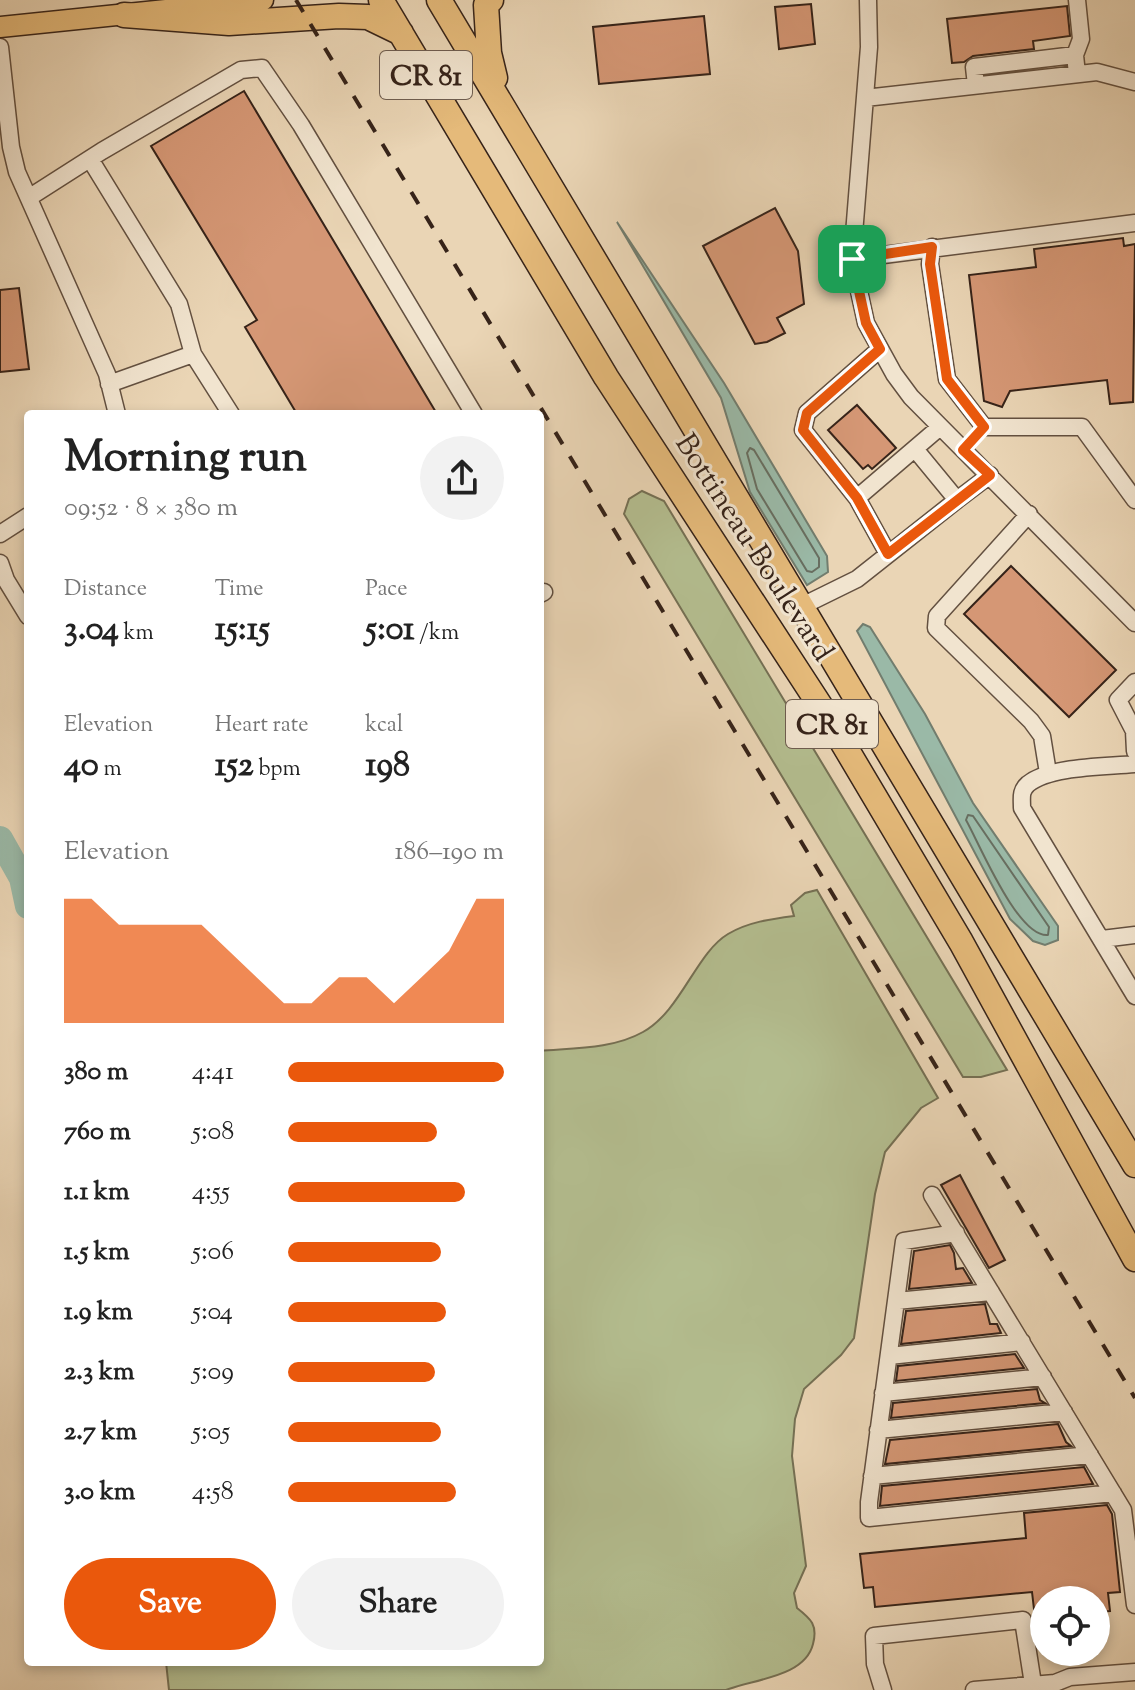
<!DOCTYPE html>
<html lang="en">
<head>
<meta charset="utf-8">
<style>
	:root { --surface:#fff; --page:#f2f2f2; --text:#222; --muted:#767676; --accent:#ea580c }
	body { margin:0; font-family:"Sorts Mill Goudy",serif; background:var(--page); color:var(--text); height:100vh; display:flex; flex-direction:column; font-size:30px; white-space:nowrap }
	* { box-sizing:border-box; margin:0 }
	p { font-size:26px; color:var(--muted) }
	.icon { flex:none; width:44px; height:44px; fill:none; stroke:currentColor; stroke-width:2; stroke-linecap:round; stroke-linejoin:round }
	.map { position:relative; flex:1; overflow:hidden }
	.side { position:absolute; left:24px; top:410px; width:520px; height:1256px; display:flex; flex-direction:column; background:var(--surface); border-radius:8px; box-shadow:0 4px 12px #0003 }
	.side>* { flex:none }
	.controls { position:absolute; left:1030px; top:1586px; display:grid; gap:16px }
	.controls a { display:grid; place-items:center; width:80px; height:80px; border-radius:50%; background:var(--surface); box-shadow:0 4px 12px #0003; font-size:40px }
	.pin { position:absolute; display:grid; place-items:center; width:68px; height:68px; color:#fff; margin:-34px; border-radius:16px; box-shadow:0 4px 12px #0006 }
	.round { display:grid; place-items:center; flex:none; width:84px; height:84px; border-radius:42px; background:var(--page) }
	.summary { display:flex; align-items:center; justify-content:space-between; height:136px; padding:0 40px }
	h1 { font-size:44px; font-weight:800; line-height:60px }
	.figures { display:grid; grid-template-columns:repeat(3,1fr); gap:12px; height:136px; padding:8px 40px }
	.figures div { display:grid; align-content:center }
	.figures b { font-size:34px; font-weight:800 }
	.figures small { font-size:22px; font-weight:400 }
	.figures p { font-size:22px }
	.chart { height:224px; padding:16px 40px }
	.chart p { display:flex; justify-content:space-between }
	.chart svg { width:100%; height:144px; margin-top:8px; fill:var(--accent); opacity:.7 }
	.cta { display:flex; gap:16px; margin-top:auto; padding:16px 40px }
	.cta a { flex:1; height:92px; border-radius:48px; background:var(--accent); color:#fff; font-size:32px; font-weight:800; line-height:92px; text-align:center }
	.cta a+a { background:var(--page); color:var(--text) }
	ul { padding:0 40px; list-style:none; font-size:26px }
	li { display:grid; grid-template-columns:128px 96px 1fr; align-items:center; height:60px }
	li i { height:20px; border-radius:10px; background:var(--accent) }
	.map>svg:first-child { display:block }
	.green { fill:#b4be90; stroke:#757054; stroke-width:2 }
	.water { fill:#9ab9a7; stroke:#727d6e; stroke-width:2 }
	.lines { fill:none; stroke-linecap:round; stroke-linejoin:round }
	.shore { stroke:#686e60; stroke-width:2 }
	.river { stroke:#9ab9a7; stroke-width:26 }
	.building { fill:#d59775; stroke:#362319; stroke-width:2 }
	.minor-casing { stroke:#635040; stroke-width:19 }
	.major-casing { stroke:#362319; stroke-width:23 }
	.highway-casing { stroke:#362319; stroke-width:27 }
	.minor { stroke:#f1e4cf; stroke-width:16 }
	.major { stroke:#e5ba7a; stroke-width:20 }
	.highway { stroke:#e5ba7a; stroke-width:24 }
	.rail { stroke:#362319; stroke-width:4; stroke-dasharray:14 14; stroke-linecap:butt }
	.route-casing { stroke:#fff; stroke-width:16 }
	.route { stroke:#ea580c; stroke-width:10 }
	.labels { text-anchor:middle; stroke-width:6; stroke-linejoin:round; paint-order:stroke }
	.shield { fill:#f1e4cf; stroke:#6e5d50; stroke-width:2 }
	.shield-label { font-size:28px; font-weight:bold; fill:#362319 }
	.street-label { font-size:30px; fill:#362319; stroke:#f1e4cf }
</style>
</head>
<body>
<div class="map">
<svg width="1135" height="1690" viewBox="0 0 1135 1690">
	<rect width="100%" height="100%" fill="#ead5b5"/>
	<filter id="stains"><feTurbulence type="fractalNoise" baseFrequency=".0025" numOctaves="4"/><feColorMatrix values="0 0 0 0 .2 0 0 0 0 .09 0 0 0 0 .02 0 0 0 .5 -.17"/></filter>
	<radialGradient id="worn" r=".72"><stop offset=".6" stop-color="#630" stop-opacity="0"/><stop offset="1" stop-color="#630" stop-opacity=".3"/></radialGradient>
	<!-- green -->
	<path class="green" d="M642,491L664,501L1007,1070L981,1077H963L624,514L629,499Z
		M817,890L938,1098L921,1108L885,1152L875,1194L854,1338L841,1355L804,1389L795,1419L792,1456L806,1566L794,1593L797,1608C811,1619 818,1625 813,1644C805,1677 754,1679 726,1690H169L166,1662H540V1051C574,1048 613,1049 643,1032C681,1011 696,953 728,934C748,922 771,919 794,916L791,905L805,893Z"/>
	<!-- water -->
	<path class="water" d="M617,222L724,383L827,556L828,572L807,585L750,492L721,398Z
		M863,624L870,627L925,714L973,803L1058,926V940L1045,945L1033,941L1010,919L857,631Z"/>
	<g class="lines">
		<!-- shore -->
		<path class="shore" d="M750,448L754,450L819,558V567L812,572L807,571L757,489L747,453Z
			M968,815L973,816L1049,927L1048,935C1018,938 980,845 966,820Z"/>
		<!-- river -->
		<path class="river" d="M0,839L22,878L28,906"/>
	</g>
	<!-- building -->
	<path class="building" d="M811,4L815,44L779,49L775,7Z
		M1067,6L1070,36L1033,41L1034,49L973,56L964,62L952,63L947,19Z
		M704,16L710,74L599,84L593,27Z
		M244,91L437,414H297L245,327L257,320L151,146Z
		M775,208L798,251L804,304L777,318L785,333L767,342L755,344L703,246Z
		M1123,238L1124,246L1135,244L1133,402L1110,404L1107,380L1010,391L1002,407L984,401L969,275L1036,267L1034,249Z
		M19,288L29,369L0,372V290Z
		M857,405L896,448L872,469L868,465L863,469L828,430Z
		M1011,566L1116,670L1069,717L964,614Z
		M960,1175L1005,1260L989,1268L941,1185Z
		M950,1245L954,1253L956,1269L963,1268L972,1283L909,1289L914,1251Z
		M985,1304L990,1324H997L1001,1333L901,1344L906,1311Z
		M1015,1354L1024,1368L896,1381L898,1366Z
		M1037,1389L1040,1400L1045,1403L891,1418L893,1403Z
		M1058,1424L1066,1442L1071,1446L885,1464L890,1440Z
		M1084,1467L1093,1484L880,1506L882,1486Z
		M1107,1505L1112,1514L1120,1592L1108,1593L1110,1611L1096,1612V1600H1044V1626H1036L1032,1592L875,1607L873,1587L864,1588L860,1554L1026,1538L1024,1513Z"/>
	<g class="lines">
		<!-- minor casing -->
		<g class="minor-casing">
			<path id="minor" d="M868,0L869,47L852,259L866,323L894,374L911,397L1135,623
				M0,47L11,147L17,172L107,374L117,414
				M1075,55L1081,39L1077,0
				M976,85L974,67L1075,55L1077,74
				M865,98L1097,72L1135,82
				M90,159L179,304L193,354
				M30,197L102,151L241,70L262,68L301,125L474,414
				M932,247L930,264L947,379L984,427H1082L1135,500
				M852,259L1135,223
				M880,349L807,413L803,430L857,498L888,554
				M109,384L193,354L231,414
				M857,498L940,427
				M957,500L990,475
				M1029,514L937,616L936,628L1031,721L1042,736L1048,773
				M0,534L28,516
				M0,563L6,580L28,616
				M540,594L544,592
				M802,606L857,579L957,500L915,449
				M1135,682L1118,700L1134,731L1135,751
				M1135,764C1106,767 1050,766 1028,784C1020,791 1022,798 1022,808L1135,996
				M1102,939L1135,935
				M932,1195L1123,1510L1135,1605
				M956,1233L904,1241L869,1502V1518L1113,1493
				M896,1301L991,1292
				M889,1356L1022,1342
				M883,1393L1043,1377
				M878,1430L1064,1412
				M872,1476L1090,1455
				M883,1690L875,1664L874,1636L1023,1620L1033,1684
				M974,1690L1055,1683L1070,1677L1135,1672"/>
		</g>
		<!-- major casing -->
		<g class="major-casing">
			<path id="major" d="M0,27L263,0"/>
		</g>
		<!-- highway casing -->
		<g class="highway-casing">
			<path id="highway" d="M381,0L606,377L825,713L961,942L1135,1259
				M439,0L1135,1165
				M491,0L486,5L489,53L495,78
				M124,15L229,23L339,16L368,17L401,33"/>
		</g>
		<!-- minor -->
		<use href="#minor" class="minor"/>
		<!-- major -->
		<use href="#major" class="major"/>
		<!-- highway -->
		<use href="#highway" class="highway"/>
		<!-- rail -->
		<path class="rail" d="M296,0L1135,1398"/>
	</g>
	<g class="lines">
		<!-- route casing -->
		<g class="route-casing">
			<path id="route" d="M932,247L930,264L947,379L984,427L963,450L990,475L888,554L857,498L803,430L807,413L880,349L866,323L852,259Z"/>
		</g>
		<!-- route -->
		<use href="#route" class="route"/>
	</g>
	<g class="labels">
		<!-- shield labels -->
		<g class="shield">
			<rect x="380" y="51" width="92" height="48" rx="6"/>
			<rect x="786" y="700" width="92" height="48" rx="6"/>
		</g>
		<g class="shield-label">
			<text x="426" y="85">CR 81</text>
			<text x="832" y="734">CR 81</text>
		</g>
		<!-- street labels -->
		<g class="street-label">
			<text transform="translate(755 547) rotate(57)" y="10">Bottineau Boulevard</text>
		</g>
	</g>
	<rect width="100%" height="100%" filter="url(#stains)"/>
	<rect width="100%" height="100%" fill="url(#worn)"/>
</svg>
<div class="controls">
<a><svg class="icon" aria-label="locate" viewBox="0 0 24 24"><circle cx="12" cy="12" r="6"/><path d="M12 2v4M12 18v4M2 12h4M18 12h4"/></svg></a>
</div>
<div class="pin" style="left:852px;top:259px;background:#1e9e55"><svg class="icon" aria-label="arrive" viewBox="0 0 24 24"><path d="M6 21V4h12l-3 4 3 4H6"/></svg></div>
<section class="side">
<div class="summary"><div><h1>Morning run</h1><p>09:52 · 8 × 380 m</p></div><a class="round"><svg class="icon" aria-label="share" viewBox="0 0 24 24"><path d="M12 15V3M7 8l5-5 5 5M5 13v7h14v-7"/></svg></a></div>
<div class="figures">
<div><p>Distance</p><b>3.04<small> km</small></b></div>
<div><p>Time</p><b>15:15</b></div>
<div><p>Pace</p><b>5:01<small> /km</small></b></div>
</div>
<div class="figures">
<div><p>Elevation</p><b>40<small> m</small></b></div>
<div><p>Heart rate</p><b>152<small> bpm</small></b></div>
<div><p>kcal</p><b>198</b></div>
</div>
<div class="chart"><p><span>Elevation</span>186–190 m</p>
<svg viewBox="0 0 160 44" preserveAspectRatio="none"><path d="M0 44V6L10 6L20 14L30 14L40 14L50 14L60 22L70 30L80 38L90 38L100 30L110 30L120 38L130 30L140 22L150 6L160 6V44z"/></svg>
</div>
<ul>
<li><b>380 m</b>4:41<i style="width:100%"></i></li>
<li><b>760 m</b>5:08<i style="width:69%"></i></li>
<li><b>1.1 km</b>4:55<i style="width:82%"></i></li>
<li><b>1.5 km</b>5:06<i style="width:71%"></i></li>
<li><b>1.9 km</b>5:04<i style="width:73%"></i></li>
<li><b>2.3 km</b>5:09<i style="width:68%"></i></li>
<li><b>2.7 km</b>5:05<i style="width:71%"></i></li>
<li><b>3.0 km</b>4:58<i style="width:78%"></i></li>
</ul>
<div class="cta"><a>Save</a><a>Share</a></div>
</section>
</div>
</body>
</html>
